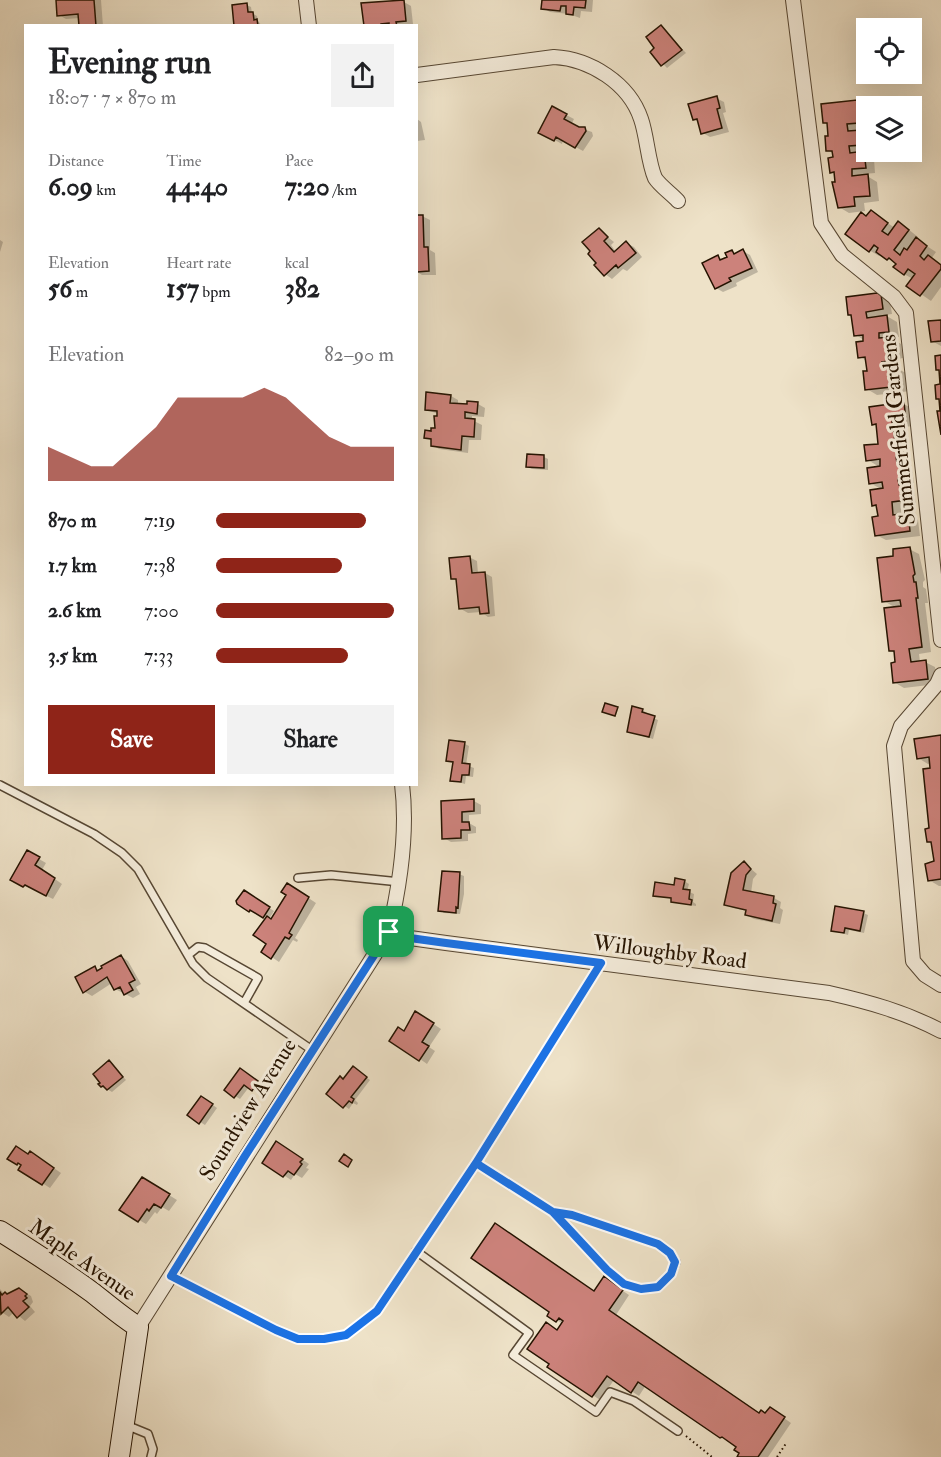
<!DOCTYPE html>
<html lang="en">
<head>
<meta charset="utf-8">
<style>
	:root { --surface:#fff; --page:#f2f2f2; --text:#202124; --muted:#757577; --accent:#8f2418 }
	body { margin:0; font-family:"IM FELL Double Pica",serif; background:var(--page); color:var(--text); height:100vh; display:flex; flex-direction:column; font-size:22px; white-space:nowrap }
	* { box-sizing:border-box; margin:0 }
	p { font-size:20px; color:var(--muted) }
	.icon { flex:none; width:33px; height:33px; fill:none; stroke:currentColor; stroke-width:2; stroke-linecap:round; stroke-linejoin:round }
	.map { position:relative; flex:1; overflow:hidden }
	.drawer { position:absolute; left:24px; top:24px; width:394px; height:762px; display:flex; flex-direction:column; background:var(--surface); border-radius:0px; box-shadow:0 6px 24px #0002 }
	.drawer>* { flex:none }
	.tools { position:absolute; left:856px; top:18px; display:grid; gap:12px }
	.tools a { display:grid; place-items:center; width:66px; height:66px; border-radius:0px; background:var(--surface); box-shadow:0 6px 24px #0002; font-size:30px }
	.pin { position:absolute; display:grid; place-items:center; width:51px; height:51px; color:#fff; margin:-26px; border-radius:12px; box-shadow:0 3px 9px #0006 }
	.round { display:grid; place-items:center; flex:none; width:63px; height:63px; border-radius:0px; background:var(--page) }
	.summary { display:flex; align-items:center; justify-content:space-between; height:102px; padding:0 24px }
	h1 { font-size:33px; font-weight:700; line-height:45px }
	.stats { display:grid; grid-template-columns:repeat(3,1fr); gap:9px; height:102px; padding:6px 24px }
	.stats div { display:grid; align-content:center }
	.stats b { font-size:26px; font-weight:700 }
	.stats small { font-size:16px; font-weight:400 }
	.stats p { font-size:16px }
	.chart { height:168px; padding:12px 24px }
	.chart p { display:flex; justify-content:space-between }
	.chart svg { width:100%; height:108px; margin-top:6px; fill:var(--accent); opacity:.7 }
	.primary-button { display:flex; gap:12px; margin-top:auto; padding:12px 24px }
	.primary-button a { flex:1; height:69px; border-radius:0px; background:var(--accent); color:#fff; font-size:24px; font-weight:700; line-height:69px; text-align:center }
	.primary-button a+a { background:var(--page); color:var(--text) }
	ul { padding:0 24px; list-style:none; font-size:20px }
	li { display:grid; grid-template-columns:96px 72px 1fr; align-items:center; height:45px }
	li i { height:15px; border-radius:8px; background:var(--accent) }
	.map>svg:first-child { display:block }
	.shadow { fill:#0003 }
	.building { fill:#cc827b; stroke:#251301; stroke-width:1.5 }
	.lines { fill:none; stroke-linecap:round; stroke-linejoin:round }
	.service-casing { stroke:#574733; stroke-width:10 }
	.minor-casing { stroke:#574733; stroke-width:16 }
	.secondary-casing { stroke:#251301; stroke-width:22 }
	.path { stroke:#251301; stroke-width:2; stroke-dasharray:1.5 3; stroke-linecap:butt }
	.service { stroke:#f4ecdb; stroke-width:7 }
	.minor { stroke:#f4ecdb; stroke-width:14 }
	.secondary { stroke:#f4ecdb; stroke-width:20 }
	.route-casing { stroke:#fff; stroke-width:12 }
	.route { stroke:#1a73e8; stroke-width:8 }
	.labels { text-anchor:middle; stroke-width:6; stroke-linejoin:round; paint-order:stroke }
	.street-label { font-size:22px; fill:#251301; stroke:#f4ecdb }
</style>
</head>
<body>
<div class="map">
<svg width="941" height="1457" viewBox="0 0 941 1457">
	<rect width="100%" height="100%" fill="#eee2c8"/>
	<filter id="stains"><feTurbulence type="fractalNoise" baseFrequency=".00333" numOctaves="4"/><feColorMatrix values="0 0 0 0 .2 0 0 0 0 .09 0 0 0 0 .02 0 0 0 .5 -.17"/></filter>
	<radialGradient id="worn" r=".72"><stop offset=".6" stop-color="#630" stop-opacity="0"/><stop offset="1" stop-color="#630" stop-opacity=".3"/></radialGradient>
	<!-- shadow -->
	<path class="shadow" d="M58,0H101L103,26H81L80,18L66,19L59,15Z
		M544,0H593L592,12L581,11L580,18L569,14L550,12L543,8Z
		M404,2L411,6L413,24L365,26Z
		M247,5L251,7L252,13L257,16L258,21L262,26H235Z
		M661,27L686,53L667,68L652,52L656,49Z
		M716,98L724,102L726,112L723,113L729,132L710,137L703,133L700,123L694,119Z
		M857,102L867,108V128L857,129L867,135V150L860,151L874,159L875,173L864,174L877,182L879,201L864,203L865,211L849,213L839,207L836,174L831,172L834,154L828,150L830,137L828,125L824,122Z
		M553,108L574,119L571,125L592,132L593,136L583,151L563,140L562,144L540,132Z
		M417,119L421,122L425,140L417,141Z
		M871,212L895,228L898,223L908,229L918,237L916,239L936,252L931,259L941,265V287L931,301L908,285L913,279L904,274L897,264L881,254L879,256L869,250L867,217Z
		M417,216H422L430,220V250L435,253L436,275H422L417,272Z
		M599,230L614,242L611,245L616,252L626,243L634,247L642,257L627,271L623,269L612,279L605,274Z
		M0,240L3,242L0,252Z
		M743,251L750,255L758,272L736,283L737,286L723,292L716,288L718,257L724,260L729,258L732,252L736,254Z
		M880,295L890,301L892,314L885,315L897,322L899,337L891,338L901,344L903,358L898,359L899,366L894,367L908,374L910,391L877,395L867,389V361L860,357L867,342L856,335L853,316Z
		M941,321V346L932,341Z
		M451,396L458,400V405L478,404L485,408L484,417L472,416V420L482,425L481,440H469L468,453L439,449L432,445L433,441L426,437L437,430L439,414L426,410Z
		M904,404L914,410L916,426L901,427L904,445L909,448L910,461H905L906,466L912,470L914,483L908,484V488L914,492L916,505L901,507L902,515L908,514L918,520L920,536L886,540L876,535L879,518L878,507L873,505L883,490L870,483L881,468L868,460L880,445L877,426L873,424Z
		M544,457L548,459V470L532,469L527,467Z
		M909,549L919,554L925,580L923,582V587L926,589L928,603H925L931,652L919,654L920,662H925L935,667L937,684L904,688L894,682L897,664L895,653L890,650L896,608L884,601L895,557Z
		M469,557L477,561L478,574L485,573L492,577L495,616L488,617L481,612L468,613L461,609L458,581L453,578Z
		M642,710L647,713L646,715L658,720L653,739L634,733Z
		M941,737V886H939L929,880L936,862L933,844L929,841L931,829V763L928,764L918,758Z
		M465,744L469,746L466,765L474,768L473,777L466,776L465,784L452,780L454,763L447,760Z
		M474,801L481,805V814L469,815V823L476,827V833L468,834V841L451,842L444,838L442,802Z
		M27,852L46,863L42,870L62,884L53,899L12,879Z
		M744,863L757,874L753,879L751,893L774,898L781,902L780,908L783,910L780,924L754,919L746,915L747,911L733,908L726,904Z
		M459,874L464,876V894L460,914L444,913L440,910Z
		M684,881L689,884L687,891L694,894L693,902L696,904V906L677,903L673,899L655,895Z
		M295,889L316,903L295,938L298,940L297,942L293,940L279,962L263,951L268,943L267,919L255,911L254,913L238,903L245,892L274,911L269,919L272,920Z
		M863,913L868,915L864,933L849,930L848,935L832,930Z
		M121,956L128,961L141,984L136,987L140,994L133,998L115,989L112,983L92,996L85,992L95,968L100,971Z
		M423,1017L441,1029L429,1047L435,1051L427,1064L420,1059L405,1033Z
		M109,1062L126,1080L112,1092L102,1086Z
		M358,1071L370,1080L355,1100L358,1103L357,1105L353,1103L349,1109L328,1094Z
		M245,1073L262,1085L257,1092L249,1087L240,1099L235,1096Z
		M206,1100L217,1108L205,1125L189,1115Z
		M284,1147L309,1164L306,1168L309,1169L302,1178L295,1174L291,1180L264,1162Z
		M29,1156L38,1157L61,1173L50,1188L20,1169L22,1167L9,1158Z
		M143,1179L177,1200L169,1211L162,1207L157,1214L155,1212L146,1224L122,1210Z
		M611,1283L629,1295L616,1315L760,1414L777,1413L791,1423L768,1457H739L742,1453L739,1447L646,1385L639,1396L614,1380L600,1400L550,1366L558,1332L563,1324L549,1315Z
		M0,1289L5,1295L19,1289L31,1296L33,1302L30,1306L35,1312L25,1321L14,1312L9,1317L3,1313L0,1314Z"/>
	<!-- building -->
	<path class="building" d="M56,0H94L96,26H79L78,14L57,16Z
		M404,0L406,21L396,22L397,26H389V23L381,24V26H364L361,3Z
		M542,0H586L585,8L574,7L573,15L566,14V6H561L560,11L541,9Z
		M247,3L248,12H253L254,20L257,19L258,26H234L232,5Z
		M661,25L682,50L661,66L650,52L654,48L646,37Z
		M717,96L720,108L717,109L722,128L701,134L697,119L693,120L688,104Z
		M857,100L859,123L847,124L848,131L861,130L863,145L849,146L850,153L864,151L866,168L852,169V176L868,174L870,196L854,197L855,206L838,208L832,182H835L834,172L830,173L828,158L833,157L832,151H826L825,136H828L827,123H823L821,104Z
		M552,106L567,114L564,119L579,127H585L586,131L575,148L556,137L554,141L538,133Z
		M871,210L888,223L882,231L888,235L898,221L909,230L894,250L900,255L904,248L907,250L916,237L927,246L920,256L924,260L928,255L941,265V269L920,296L906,286L915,274L908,269L904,275L893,267L896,264L889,258L887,260L876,252L878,248L874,245L869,252L845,234L861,212L866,216Z
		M417,215H423L424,247H428L429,271L417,272Z
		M599,228L608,237L604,241L614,252L626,241L636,253L618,268L616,265L604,276L594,265L596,263L588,254L590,251L582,242Z
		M743,249L752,268L729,278L731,281L715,289L702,263L718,255L720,260L727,257L725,253L732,250L734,254Z
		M877,293L881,294L883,309L866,312L867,318L887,315L889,332L879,333V338L892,337L894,353L888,354L889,361L882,362L883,369L898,367L900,386L865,390L863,371H867L865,357L858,358L856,342L863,341V335L854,336L851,315H848L846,297Z
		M941,320V341L931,342L928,321Z
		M941,355V435L937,411H940L939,399H936L935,385L940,384L939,370H936L935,356Z
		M426,392L451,395L450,403L467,404V401L478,402L477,414L465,412V418L475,419L474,437L462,436L461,450L431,446V439L424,438L425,430L431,431V428H435L434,416H437V411L425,410Z
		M904,402L906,421L892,422L895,441H899L901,456H896L897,463H903L904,478L898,479L899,485H905L907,500L892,502L893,515L908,513L910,531L875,536L872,517L878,516L876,505L872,506L870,490L883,488L882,482L869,484L867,468L880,466V459L866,461L864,445L878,444L876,424L872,425L869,407Z
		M527,454L544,455V468L526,467Z
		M910,547L915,574L913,576L914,582H916L918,598H916L922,647L909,649L911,662L926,660L928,679L893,683L891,663L895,662L894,651H889L884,608L901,606L900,600L882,602L877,558L893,556V549Z
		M470,556L472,573L485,572L489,613L480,614L479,607L459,609L456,579H451L449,558Z
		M605,703L618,707L615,716L602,712Z
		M632,706L643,709L642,712L655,716L649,737L627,732Z
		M941,735V879L928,881L925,864L934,861L931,842H927L925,829L929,828L923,769L930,768L929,757L917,759L914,739Z
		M449,740L465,742L462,763L470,764L469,775H462L461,782L450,781L453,762L446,761Z
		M474,799V811L462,812V822H469L470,830H461V838L442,839L441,801Z
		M27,850L40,857L35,865L55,878L46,896L25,885L23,887L10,880Z
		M744,861L751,869L746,875L743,890L774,896L773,903L776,904L772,921L745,915L746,910L724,905L731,873Z
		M442,871L460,872L458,908L456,907V913L438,911Z
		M675,878L685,880L683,889L690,890L689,899L692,900L691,905L671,902V898L653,896L655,882L674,885Z
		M287,883L309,897L289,933L292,935L289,939L285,937L271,959L261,952L266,944L253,935L267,916L271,919L286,895L281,892Z
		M244,890L270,907L263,918L250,910L249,912L237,904L236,901Z
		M835,906L864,911L860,931L845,928L844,933L831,931Z
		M121,955L135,980L129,983L133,990L124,995L120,987L114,990L107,977L83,993L75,977L95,966L97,971L102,968L101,966Z
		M415,1011L434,1023L422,1042L429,1046L419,1061L389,1041L398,1027L404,1031Z
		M109,1060L123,1077L107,1090L103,1086L101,1087L98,1084L100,1083L93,1074Z
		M353,1066L367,1077L351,1097L354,1099L352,1103L349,1101L343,1108L326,1094L340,1076L343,1079Z
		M240,1068L258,1081L252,1091L244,1085L234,1098L224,1090Z
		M201,1096L213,1104L199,1124L187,1115Z
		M276,1141L303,1159L300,1162L302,1164L294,1175L288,1171L283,1177L262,1163Z
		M16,1146L28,1154L30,1151L54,1168L42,1185L18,1170L21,1165L18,1163L17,1165L7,1159Z
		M344,1154L352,1160L348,1167L339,1161Z
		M142,1177L170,1194L161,1208L154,1204L149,1211L147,1209L138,1222L119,1210Z
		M495,1223L594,1291L604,1276L623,1290L609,1310L759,1413L761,1410L765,1413L770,1407L785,1417L758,1457H737L739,1453L734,1450L736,1447L722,1437L720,1438L638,1382L631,1393L607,1376L592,1397L547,1367L549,1364L527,1349L546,1322L557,1330L563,1321L559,1318L556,1322L547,1316L549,1312L471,1258Z
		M19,1288L27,1294L25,1296L27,1298L23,1301L29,1307L17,1318L8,1307L1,1314L0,1292L2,1295L5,1292L7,1294Z"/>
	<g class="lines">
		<!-- service casing -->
		<g class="service-casing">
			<path id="service" d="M0,785L94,834L122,853L138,869L193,964L207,978L312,1050
				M298,878L331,875L400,882
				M188,955L198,947L205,948L258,978L244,1003
				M476,1163L553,1212L607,1270L624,1284L641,1289L659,1287L671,1274L676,1262L670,1253L658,1244L572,1215L553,1212
				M416,1251L529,1333L513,1355L596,1412L610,1392L634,1401L678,1431
				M171,1276L276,1330L298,1339H324L346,1335L377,1311L477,1162L601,963
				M126,1425L148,1434L153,1449L151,1457"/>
		</g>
		<!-- minor casing -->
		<g class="minor-casing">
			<path id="minor" d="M306,0L309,26
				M793,0L821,223L842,255L894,297L906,313L941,640
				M417,75L554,57C590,59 629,83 641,119C647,136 648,162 655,178C660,186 672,194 678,201
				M941,675L937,684L901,726L894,746L913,961L925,975L941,985
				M389,932L410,938L446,943L829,993C869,1002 905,1012 941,1031
				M138,1327L389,932C400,885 408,833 402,784"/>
		</g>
		<!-- secondary casing -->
		<g class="secondary-casing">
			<path id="secondary" d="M0,1231C32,1251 63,1271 93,1293C108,1305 122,1317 138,1327L119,1457"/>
		</g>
		<!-- path -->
		<path class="path" d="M686,1436L712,1457
			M777,1457L787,1442"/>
		<!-- service -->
		<use href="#service" class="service"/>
		<!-- minor -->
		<use href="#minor" class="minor"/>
		<!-- secondary -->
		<use href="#secondary" class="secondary"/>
	</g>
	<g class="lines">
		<!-- route casing -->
		<g class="route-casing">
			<path id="route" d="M389,932L245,1156L171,1276L276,1330L298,1339H324L346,1335L377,1311L476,1163L553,1212L607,1270L624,1284L641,1289L658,1287L671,1274L675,1262L670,1253L658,1244L572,1215L553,1212L476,1163L601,963L446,943L410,938L389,932"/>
		</g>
		<!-- route -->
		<use href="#route" class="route"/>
	</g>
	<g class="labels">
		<!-- street labels -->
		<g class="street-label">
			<text transform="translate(897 430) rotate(-96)" y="8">Summerfield Gardens</text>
			<text transform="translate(670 951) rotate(7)" y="8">Willoughby Road</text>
			<text transform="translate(247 1109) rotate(-58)" y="8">Soundview Avenue</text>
			<text transform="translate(83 1259) rotate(35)" y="8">Maple Avenue</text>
		</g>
	</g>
	<rect width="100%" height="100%" filter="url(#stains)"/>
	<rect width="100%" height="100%" fill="url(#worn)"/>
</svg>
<div class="tools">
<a><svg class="icon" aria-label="locate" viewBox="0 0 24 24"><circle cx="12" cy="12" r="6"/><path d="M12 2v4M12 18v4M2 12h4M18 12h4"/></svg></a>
<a><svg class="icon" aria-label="layers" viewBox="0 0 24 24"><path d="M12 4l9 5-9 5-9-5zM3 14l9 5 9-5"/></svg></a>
</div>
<div class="pin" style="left:389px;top:932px;background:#1e9e55"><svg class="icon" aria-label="arrive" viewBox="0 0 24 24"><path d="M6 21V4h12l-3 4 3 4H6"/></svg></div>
<section class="drawer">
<div class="summary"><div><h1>Evening run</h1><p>18:07 · 7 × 870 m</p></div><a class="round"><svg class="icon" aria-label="share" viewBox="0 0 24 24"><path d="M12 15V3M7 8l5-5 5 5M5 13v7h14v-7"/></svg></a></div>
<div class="stats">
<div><p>Distance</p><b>6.09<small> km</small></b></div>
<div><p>Time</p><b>44:40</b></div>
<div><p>Pace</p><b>7:20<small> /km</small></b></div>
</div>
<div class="stats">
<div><p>Elevation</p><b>56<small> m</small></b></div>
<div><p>Heart rate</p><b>157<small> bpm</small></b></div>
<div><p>kcal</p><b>382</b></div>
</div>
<div class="chart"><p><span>Elevation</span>82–90 m</p>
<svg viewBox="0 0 160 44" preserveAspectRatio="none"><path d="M0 44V30L10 34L20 38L30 38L40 30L50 22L60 10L70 10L80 10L90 10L100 6L110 10L120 18L130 26L140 30L150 30L160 30V44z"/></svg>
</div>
<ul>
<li><b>870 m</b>7:19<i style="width:84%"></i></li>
<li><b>1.7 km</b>7:38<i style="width:71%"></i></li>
<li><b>2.6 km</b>7:00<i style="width:100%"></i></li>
<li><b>3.5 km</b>7:33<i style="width:74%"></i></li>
</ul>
<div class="primary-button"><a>Save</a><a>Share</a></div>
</section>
</div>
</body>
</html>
